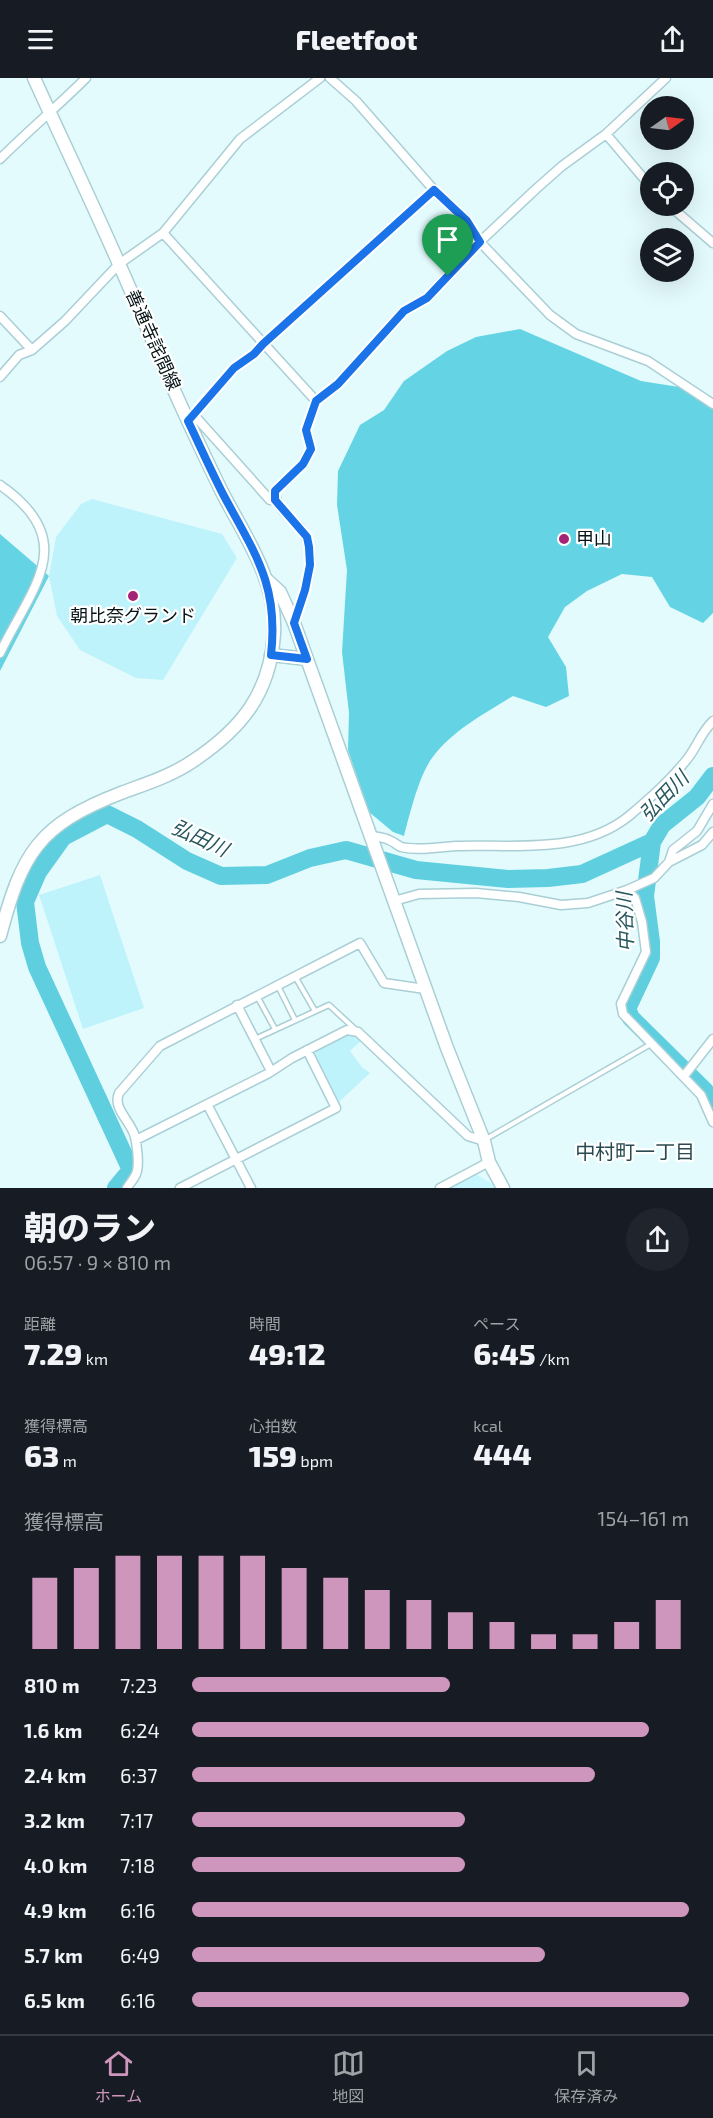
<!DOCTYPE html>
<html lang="ja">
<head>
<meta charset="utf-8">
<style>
	:root { --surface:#171b24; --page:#20242c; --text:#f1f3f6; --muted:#9ea1a6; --line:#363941; --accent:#ce96bc }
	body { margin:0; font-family:"Exo 2","Noto Sans JP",sans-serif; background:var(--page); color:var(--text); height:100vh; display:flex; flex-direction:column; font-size:22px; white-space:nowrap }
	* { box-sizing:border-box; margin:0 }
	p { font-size:20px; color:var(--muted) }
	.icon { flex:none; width:33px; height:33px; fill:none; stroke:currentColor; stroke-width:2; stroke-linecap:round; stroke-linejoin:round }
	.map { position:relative; height:1110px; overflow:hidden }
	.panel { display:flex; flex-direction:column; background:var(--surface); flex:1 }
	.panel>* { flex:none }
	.needle { width:39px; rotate:76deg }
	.controls { position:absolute; left:640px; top:18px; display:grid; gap:12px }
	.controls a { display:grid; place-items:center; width:54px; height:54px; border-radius:50%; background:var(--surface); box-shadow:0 6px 24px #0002; font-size:30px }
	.pin { position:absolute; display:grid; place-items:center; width:51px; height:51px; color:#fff; margin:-62px -26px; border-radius:50% 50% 50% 0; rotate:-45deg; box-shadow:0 0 6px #0007 }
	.pin .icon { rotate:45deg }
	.round { display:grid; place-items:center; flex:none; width:63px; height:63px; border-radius:32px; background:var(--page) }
	.overview { display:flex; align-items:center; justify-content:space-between; height:102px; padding:0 24px }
	h1 { font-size:33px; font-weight:800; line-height:45px }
	.metrics { display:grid; grid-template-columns:repeat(3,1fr); gap:9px; height:102px; padding:6px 24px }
	.metrics div { display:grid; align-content:center }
	.metrics b { font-size:30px; font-weight:800 }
	.metrics small { font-size:16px; font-weight:400 }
	.metrics p { font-size:16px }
	.chart { height:168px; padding:12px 24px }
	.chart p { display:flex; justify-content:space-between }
	.chart svg { width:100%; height:108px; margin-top:6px; stroke:var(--accent); stroke-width:6 }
	ul { padding:0 24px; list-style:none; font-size:20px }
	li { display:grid; grid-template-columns:96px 72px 1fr; align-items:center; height:45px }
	li i { height:15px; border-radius:8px; background:var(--accent) }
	header { display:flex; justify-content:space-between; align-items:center; height:78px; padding:0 24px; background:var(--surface); font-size:27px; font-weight:800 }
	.tab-bar { display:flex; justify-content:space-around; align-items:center; height:84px; border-top:2px solid var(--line); background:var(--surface); font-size:16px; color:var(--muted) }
	.tab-bar a { display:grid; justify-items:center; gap:3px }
	.tab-bar .selected { color:var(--accent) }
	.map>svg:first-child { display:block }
	.built { fill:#c6f7ff }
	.green { fill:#bef3fb }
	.forest { fill:#64d4e4 }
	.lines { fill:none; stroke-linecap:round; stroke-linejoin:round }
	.river { stroke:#5fcfdf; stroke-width:18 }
	.lane-casing { stroke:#a9cfd5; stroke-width:7 }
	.street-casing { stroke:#a9cfd5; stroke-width:11 }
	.secondary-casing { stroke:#a9cfd5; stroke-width:15 }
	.primary-casing { stroke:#a9cfd5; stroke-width:15 }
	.lane { stroke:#fff; stroke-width:4 }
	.street { stroke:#fff; stroke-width:8 }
	.secondary { stroke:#fff; stroke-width:12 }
	.primary { stroke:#fff; stroke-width:12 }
	.route-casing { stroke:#fff; stroke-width:12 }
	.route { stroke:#1a73e8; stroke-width:8 }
	.poi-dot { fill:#a32476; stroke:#fff; stroke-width:2 }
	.labels { text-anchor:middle; stroke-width:4.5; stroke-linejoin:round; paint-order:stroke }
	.street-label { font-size:18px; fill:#061416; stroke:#fff }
	.poi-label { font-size:18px; fill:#061416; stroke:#fff; text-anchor:start }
	.water-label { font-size:20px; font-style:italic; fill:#26575e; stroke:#fff }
	.neighbourhood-label { font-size:20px; fill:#284a50; stroke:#fff }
</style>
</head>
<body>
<header><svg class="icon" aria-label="menu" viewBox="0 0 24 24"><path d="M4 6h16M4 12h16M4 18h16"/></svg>Fleetfoot<svg class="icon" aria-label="share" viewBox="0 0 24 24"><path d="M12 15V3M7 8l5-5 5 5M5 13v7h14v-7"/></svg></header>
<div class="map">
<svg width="713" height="1110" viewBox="0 0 713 1110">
	<rect width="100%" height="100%" fill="#e4fbfe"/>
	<!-- built -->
	<path class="built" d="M476,1096L492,1106L495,1110H450Z"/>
	<!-- green -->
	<path class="green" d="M92,421L222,456L237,480L163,602L136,600L80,572L57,538L49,498L56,459L81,426Z
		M100,797L144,930L83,951L39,817Z
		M349,955L355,956L361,963L350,973L362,989L370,995L339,1024L315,978L316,972Z"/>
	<!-- forest -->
	<path class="forest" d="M520,251L641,303L679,309L707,322L713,329V535L703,545L670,529L652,499L622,496L587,513L565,529L548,559L566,589L569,618L546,629L513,618C484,636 453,652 432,680C419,698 410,735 404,758L393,754L369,734L348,672L349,635L342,574L347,492L337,427L338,393L360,347L384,332L404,303L447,273L476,259Z
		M0,456L49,498L0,593Z"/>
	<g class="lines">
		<!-- river -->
		<path class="river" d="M652,764L645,818L651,864V880L627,931L631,940L705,1013L713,1030
			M116,1110L131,1092L37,889L30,865L25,824L38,794L63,759L107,736L137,751L187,783L221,798L267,797L310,780L346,772L416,792L508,801L548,800L582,796L652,764L662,747L697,719L713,698"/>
		<!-- lane casing -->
		<g class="lane-casing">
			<path id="lane" d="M296,900L315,933
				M278,908L295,942
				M257,918L275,951
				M255,961L329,927L355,951
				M486,1061L651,966"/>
		</g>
		<!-- street casing -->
		<g class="street-casing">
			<path id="street" d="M330,0L356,23L434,112L467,143L480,164L550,237L576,256L648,283L713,326
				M606,56L651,109
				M0,81C28,53 58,28 86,0
				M670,128L713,165
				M163,155L316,323
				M0,238L32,272
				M0,299L19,277L32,272L65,243L119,186L163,155L240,61L320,0
				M193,336L270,422H275
				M188,343L234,290L254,276L263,266L434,112
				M0,407C81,463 32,509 0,575
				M294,545C303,517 321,477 301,451C290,438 276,431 275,413L303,386L311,371L306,352L316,323L338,306L404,233L427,220L469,174L536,111L562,88L606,56L666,0
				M372,758C377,759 384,759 389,762C394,764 397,767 401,769C418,773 439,769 456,768C513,766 581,777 629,738C649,721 671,702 688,680C698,667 700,656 713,643
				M669,784L673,772L697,753L713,726
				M627,812L635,820L642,844L646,874L621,926L623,936L701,1017L713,1044
				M394,823L419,816L476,815L519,819L561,827L588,825L627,812L654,800L669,784L702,767L713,754
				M237,927L271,993
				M684,998L713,961
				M207,1026L251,1110
				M136,1062L269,995L292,980L347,952L358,954L468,1058L484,1063
				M127,1110C130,1105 136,1099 137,1093C139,1085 137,1067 135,1059C132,1044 112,1031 119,1015L160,968L360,865L384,905L425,911
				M180,1110L336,1030L307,972
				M440,1110L489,1084"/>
		</g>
		<!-- secondary casing -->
		<g class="secondary-casing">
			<path id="secondary" d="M267,502L280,514L294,545L447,970L484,1063L489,1084L503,1110
				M271,577L307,581"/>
		</g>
		<!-- primary casing -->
		<g class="primary-casing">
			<path id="primary" d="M0,858C22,775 38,747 121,715C145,706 171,698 193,683C241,651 270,616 274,556C277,503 246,460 223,416C211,392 200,368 189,345C164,292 143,239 119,186C92,124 62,62 34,0"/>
		</g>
		<!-- lane -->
		<use href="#lane" class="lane"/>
		<!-- street -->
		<use href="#street" class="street"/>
		<!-- secondary -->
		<use href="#secondary" class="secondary"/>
		<!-- primary -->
		<use href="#primary" class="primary"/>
	</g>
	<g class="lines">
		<!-- route casing -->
		<g class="route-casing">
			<path id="route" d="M434,112L467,143L480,164L427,220L404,233L338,306L316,323L306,352L311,371L303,386L275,413V422L307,459L309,469L310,487L305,512L294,545L307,581L271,577C279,507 255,476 224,418C211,393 200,368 188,343L234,290L254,276L263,266Z"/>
		</g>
		<!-- route -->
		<use href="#route" class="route"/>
	</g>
	<!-- markers -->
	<g class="poi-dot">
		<circle cx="564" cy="461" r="6"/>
		<circle cx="133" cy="518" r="6"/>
	</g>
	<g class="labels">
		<!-- street labels -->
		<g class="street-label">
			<text transform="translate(153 262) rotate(66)" y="6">善通寺詫間線</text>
		</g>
		<!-- poi labels -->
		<g class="poi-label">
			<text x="576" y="467">甲山</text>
			<text x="133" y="544" text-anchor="middle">朝比奈グランド</text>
		</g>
		<!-- water labels -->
		<g class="water-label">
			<text transform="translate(664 718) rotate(-46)" y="7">弘田川</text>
			<text transform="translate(200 760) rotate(25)" y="7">弘田川</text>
			<text transform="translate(625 844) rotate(-92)" y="7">中谷川</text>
		</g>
		<!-- neighbourhood labels -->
		<g class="neighbourhood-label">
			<text x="635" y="1081">中村町一丁目</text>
		</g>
	</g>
</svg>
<div class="controls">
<a><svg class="needle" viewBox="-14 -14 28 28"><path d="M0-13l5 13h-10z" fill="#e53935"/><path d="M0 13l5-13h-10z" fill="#9ea1a6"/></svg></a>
<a><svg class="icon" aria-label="locate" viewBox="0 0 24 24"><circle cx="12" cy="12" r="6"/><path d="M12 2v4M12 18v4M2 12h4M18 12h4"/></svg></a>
<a><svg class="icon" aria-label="layers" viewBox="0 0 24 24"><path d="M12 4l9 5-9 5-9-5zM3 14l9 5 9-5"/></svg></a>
</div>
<div class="pin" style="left:448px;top:198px;background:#1e9e55"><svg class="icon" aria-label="arrive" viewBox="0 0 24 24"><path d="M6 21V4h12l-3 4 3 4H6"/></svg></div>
</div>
<section class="panel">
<div class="overview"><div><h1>朝のラン</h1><p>06:57 · 9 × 810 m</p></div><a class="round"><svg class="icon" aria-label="share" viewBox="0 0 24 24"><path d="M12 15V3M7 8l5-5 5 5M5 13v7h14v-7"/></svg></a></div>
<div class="metrics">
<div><p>距離</p><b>7.29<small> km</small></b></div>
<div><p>時間</p><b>49:12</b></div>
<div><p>ペース</p><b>6:45<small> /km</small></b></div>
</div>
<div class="metrics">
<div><p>獲得標高</p><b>63<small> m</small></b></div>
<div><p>心拍数</p><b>159<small> bpm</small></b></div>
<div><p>kcal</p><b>444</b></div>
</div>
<div class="chart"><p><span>獲得標高</span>154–161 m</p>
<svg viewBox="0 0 160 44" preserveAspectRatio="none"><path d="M5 44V15M15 44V11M25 44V6M35 44V6M45 44V6M55 44V6M65 44V11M75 44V15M85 44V20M95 44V24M105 44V29M115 44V33M125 44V38M135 44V38M145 44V33M155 44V24"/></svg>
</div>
<ul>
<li><b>810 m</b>7:23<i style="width:52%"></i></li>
<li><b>1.6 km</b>6:24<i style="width:92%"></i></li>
<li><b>2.4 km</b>6:37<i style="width:81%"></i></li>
<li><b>3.2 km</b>7:17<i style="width:55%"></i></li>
<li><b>4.0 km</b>7:18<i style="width:55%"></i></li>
<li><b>4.9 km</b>6:16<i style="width:100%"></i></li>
<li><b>5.7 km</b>6:49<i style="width:71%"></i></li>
<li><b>6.5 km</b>6:16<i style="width:100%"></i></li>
</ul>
</section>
<nav class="tab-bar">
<a class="selected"><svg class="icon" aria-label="home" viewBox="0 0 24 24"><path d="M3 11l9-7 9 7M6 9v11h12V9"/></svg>ホーム</a>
<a><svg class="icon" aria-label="map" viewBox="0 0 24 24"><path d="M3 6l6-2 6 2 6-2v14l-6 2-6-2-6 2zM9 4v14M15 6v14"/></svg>地図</a>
<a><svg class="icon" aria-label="saved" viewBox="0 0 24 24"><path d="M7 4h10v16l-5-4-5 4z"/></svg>保存済み</a>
</nav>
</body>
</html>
